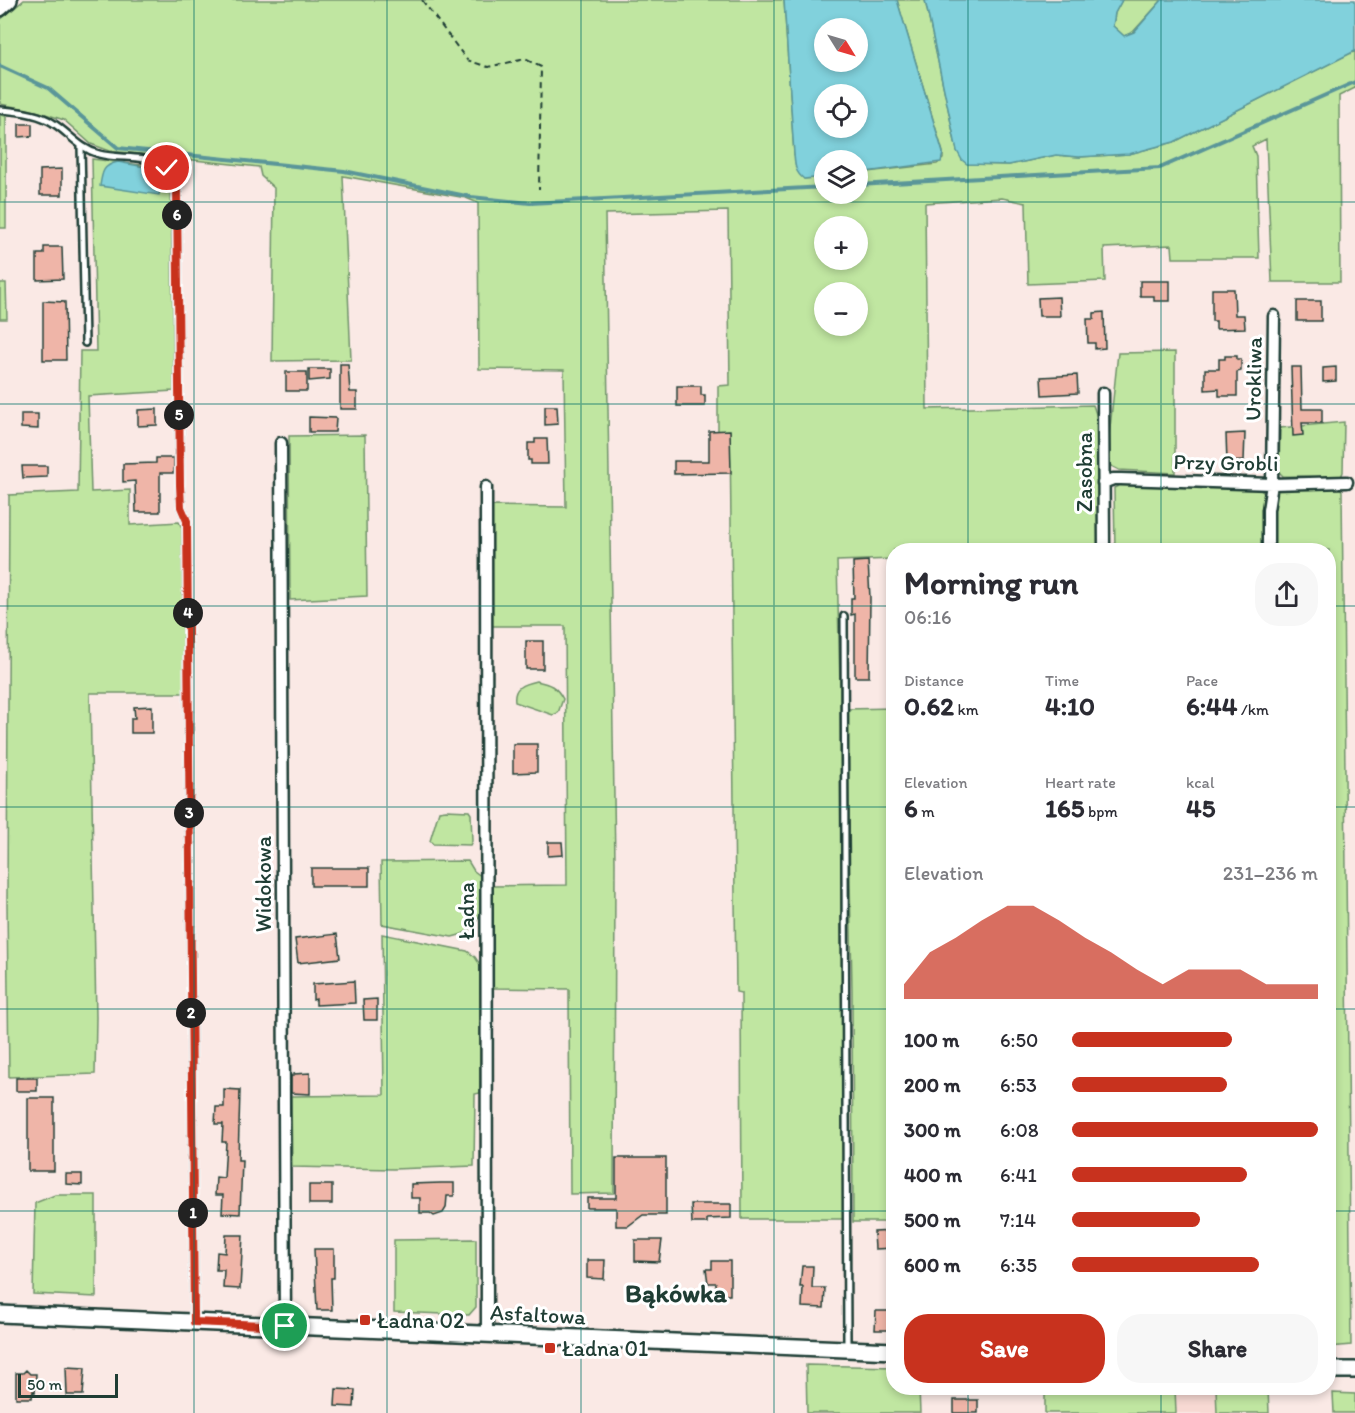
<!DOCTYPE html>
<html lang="en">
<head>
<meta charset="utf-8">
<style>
	:root { --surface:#fff; --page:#f7f7f7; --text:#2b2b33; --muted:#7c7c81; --accent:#c8321e }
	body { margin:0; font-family:Itim,sans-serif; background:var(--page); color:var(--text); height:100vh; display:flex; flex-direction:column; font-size:22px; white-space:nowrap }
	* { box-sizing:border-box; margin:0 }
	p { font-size:20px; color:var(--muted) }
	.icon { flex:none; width:33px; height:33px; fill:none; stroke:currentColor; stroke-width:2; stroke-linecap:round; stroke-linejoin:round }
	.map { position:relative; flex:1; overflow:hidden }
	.sheet { position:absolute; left:886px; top:543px; width:450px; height:852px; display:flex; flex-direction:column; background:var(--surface); border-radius:24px; box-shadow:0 3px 9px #0003 }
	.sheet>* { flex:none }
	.needle { width:39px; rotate:127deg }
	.fabs { position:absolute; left:814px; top:18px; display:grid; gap:12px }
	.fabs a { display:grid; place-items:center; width:54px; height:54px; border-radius:50%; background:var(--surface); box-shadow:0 3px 9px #0003; font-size:30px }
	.scale { position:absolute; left:18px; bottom:15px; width:100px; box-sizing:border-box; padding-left:6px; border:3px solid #1f3d34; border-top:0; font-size:16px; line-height:21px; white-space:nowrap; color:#1f3d34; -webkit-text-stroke:4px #fff; paint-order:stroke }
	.pin { position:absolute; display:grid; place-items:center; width:51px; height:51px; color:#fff; margin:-26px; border:3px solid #fff; border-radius:50%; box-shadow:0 2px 6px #0007 }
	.km { position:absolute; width:30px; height:30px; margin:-15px; border-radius:50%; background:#222; color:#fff; font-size:16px; line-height:30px; text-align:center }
	.round { display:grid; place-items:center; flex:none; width:63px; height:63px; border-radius:24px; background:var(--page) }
	.summary { display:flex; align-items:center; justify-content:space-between; height:102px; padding:0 18px }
	h1 { font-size:33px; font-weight:800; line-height:45px }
	.metrics { display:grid; grid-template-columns:repeat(3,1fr); gap:9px; height:102px; padding:6px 18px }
	.metrics div { display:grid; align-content:center }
	.metrics b { font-size:26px; font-weight:800 }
	.metrics small { font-size:16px; font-weight:400 }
	.metrics p { font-size:16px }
	.chart { height:168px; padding:12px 18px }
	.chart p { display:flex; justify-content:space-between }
	.chart svg { width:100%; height:108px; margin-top:6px; fill:var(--accent); opacity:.7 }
	.cta { display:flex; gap:12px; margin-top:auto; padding:12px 18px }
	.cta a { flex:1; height:69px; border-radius:24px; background:var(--accent); color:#fff; font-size:24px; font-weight:800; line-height:69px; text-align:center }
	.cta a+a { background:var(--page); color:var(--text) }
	ul { padding:0 18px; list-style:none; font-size:20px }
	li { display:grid; grid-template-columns:96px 72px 1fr; align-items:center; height:45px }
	li i { height:15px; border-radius:8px; background:var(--accent) }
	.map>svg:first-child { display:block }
	.built { fill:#f7d9d3 }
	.green { fill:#c0e6a1; stroke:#70926a; stroke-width:1.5; fill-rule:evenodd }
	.water { fill:#81d1dc; stroke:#5a9699; stroke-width:1.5; fill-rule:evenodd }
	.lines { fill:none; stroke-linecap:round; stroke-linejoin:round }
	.stream { stroke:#5a9699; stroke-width:4 }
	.building { fill:#efb5a8; stroke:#1f3d34; stroke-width:1.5 }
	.lane-casing { stroke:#1f3d34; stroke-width:10 }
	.street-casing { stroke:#1f3d34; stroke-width:15 }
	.secondary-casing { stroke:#1f3d34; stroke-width:20 }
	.path { stroke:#1f3d34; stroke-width:2; stroke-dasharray:6 4.5; stroke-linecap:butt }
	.lane { stroke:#fff; stroke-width:5 }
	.street { stroke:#fff; stroke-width:10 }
	.secondary { stroke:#fff; stroke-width:15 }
	.route-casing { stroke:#fff; stroke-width:12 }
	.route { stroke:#c8321e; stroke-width:8 }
	.grid { fill:none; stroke:#0f766e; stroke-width:1.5; stroke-opacity:0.55 }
	.poi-dot { fill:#c8321e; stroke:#fff; stroke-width:2 }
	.labels { text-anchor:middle; stroke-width:6; stroke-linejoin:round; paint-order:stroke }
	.street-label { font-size:22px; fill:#1f3d34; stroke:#fff }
	.poi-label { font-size:22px; fill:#1f3d34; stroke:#fff; text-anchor:start }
	.quarter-label { font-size:26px; font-weight:bold; fill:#1f3d34; stroke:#fff }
</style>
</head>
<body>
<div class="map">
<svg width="1355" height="1413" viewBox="0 0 1355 1413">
	<rect width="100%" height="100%" fill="#fae9e5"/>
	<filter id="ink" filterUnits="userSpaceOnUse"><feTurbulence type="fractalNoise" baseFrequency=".0167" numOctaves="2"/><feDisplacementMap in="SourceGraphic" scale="12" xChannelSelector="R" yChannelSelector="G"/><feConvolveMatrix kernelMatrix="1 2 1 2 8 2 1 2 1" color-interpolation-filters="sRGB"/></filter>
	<g filter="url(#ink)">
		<!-- built -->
		<path class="built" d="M1175,1388H1216L1217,1413H1176Z"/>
		<!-- green -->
		<path class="green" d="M24,0H784L794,154L804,179L825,177V194H858V173L937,164L943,159V152L897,0H925L957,151L968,164L1009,165L1056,155L1079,157L1129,154L1174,142L1355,51V88L1339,96L1340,282H1272L1266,139L1252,146L1256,156L1259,258H1173L1172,245L1104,248L1105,281L1028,284L1026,203L1002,198L925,203L927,409L1093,405L1097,417L1098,550H894V559L837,561L840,686L843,1219H742L741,993L736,992L730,431H718V386L730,385L728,211L605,214L615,863L614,1193L570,1194L569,989L491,988L490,886L567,885L565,626H492L490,506L566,507L564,370L479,369L478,203L466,198L343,176L351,360L272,361L274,188L261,176L259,167L110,151L91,144L64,120L36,111L0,104V20ZM825,226H858V260H825ZM825,292H858V326H825Z
			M1122,0H1162L1133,32L1124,36L1113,26L1115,13Z
			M0,115L6,116V228H0Z
			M92,159L141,165L157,170L171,190L174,391L88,396L91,492L130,490V525L179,522L182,528L184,693H90L96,1017L95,1074L9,1077L7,904L9,495L78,492L80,351H96Z
			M0,283H6L7,319H0Z
			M1175,352V473L1119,470L1111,466L1107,456L1118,353Z
			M1344,422L1343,472L1341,477L1283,476L1279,472L1280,428Z
			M365,435L367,596L290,600L289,436Z
			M1120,485L1258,488L1264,493V550H1115L1114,488Z
			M1340,487L1342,491L1351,1345L1329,1347V550H1273V493L1277,489Z
			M536,681C550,684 556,686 563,699L558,713L553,715L515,702C513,687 523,684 536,681Z
			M894,708V1222H853L852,989L847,709Z
			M446,810L469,811L471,814L472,841L470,845L433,844L430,841L439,811Z
			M468,861L474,871L482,877C482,904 485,931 452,937L382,924L381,862Z
			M382,934L467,951L475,957L481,966L480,1093L475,1094L474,1166L393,1169L292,1167L291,1096L384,1095Z
			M55,1195H96V1297L33,1294L35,1203Z
			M476,1239V1307L469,1315L394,1312V1240Z
			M806,1365L894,1367V1388H919L920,1413H807Z
			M1045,1388H1175L1176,1413H1045Z
			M1216,1388H1268L1269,1413H1217Z
			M1333,1393L1355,1394V1413H1334Z"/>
		<!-- water -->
		<path class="water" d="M784,0H897L943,153L941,162L858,173V160H825V177L804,179C795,172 795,166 794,154ZM825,28H858V62H825ZM825,94H858V128H825Z
			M925,0H1122L1115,13L1113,26L1124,36L1134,32L1162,0H1355V51L1174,142L1129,154L1079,157L1056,155L1009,165L967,164L962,160L957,151Z
			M118,162L145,167L156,171L161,180L159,195L100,186C102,172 103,165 118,162Z"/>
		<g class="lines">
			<!-- stream -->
			<path class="stream" d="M0,66L48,88L118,148L344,171L471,197L530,203L825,187
				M858,185L1160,168L1355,82"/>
		</g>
		<!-- building -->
		<path class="building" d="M19,124H32V136L19,137Z
			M62,169V195H40V170Z
			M44,247H62L63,279L37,280V254H44Z
			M1140,281H1170V301H1154V296H1140Z
			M1212,289H1234L1235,315H1244L1245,328L1216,329V321H1212Z
			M1059,297L1060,316H1039L1038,298Z
			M43,301L65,302L66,360H43Z
			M1297,301H1321V321H1297Z
			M1104,312L1105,348L1095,349V343H1088L1087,319H1094V313Z
			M1225,356H1237V359H1241V371L1237,372V396H1219V389L1205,390V369H1219V359H1225Z
			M340,364H348L350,392H357V409H340Z
			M1291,367H1301L1302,409H1322V423H1302L1303,435L1293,436Z
			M1336,367V381L1323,382V368Z
			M309,369H330V379L309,381Z
			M286,372H307V391H286Z
			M1077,375L1078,393L1042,395L1041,377Z
			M677,386H701V395H705V406H677Z
			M545,406H557L558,424L545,425Z
			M157,409V425L138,426V410Z
			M21,414H38V429L21,428Z
			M309,417L336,418L335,432H309Z
			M730,430L731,473L674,474V461H709V431Z
			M1245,433L1244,461L1227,462L1226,434Z
			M535,439H547L548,464H531V460H528V443H535Z
			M156,458H174V473H160V512H136L135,481L123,482V464L156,463Z
			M22,466H47V477L23,478Z
			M868,561L870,598L869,677H855V614L851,615V598H854L853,562Z
			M526,641H543V669H526Z
			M152,706V733H131V718H135L134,707Z
			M513,744H537V772L513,773Z
			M548,842H562L563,855L548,856Z
			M311,868H369V886H311Z
			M337,934L340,958L298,963L295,939Z
			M354,981L355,1003L316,1005V999L313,1000V984Z
			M377,999V1020H364L363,1000Z
			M310,1073V1094L291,1093V1076H294V1074Z
			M16,1078H37V1091H16Z
			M224,1089L240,1090L238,1160H242L240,1214L222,1213L223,1195H215L216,1177L224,1178L226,1142H222L223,1124H215L216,1107H224Z
			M28,1098H54V1171H28Z
			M616,1158H666V1215H643L628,1226H616V1208H587V1198H616Z
			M66,1174H82V1185L66,1184Z
			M441,1183H454V1196H447L446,1208L443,1213L434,1216L430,1213H420V1198H411V1184Z
			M309,1185H332V1204H309Z
			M691,1204H731V1218L707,1219V1223H692Z
			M894,1231V1248L875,1249L874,1232Z
			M226,1235H243L240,1289L223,1288L224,1270H216L217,1252L225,1253Z
			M635,1240H662L659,1262L635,1261Z
			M314,1249H334V1278H331L332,1310H317Z
			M587,1260H605L604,1279L587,1278Z
			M712,1261H730V1295H716V1283H708L706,1269H712Z
			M802,1266H813L812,1288H825L824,1308L802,1307L803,1287H800Z
			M876,1311H894V1330H875Z
			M66,1367L85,1368L83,1395H67Z
			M26,1370L30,1374H36L35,1392L33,1391L32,1398H16V1373H23Z
			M336,1389L355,1390L354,1407L335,1406Z
			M954,1400H978V1413H954Z"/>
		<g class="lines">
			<!-- lane casing -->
			<g class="lane-casing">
				<path id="lane" d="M0,110C16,111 40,114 53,123C69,133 80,149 99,154C117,159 141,155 158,163C168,168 174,176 177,187L180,485L181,507L187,521L194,1320
					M81,146L85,343
					M844,616L847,1347"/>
			</g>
			<!-- street casing -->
			<g class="street-casing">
				<path id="street" d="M1103,393L1104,550
					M281,443L285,1326
					M1103,483L1113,479H1121L1272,484L1347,482
					M486,487L487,1335
					M1268,550V510L1272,484L1274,316"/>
			</g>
			<!-- secondary casing -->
			<g class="secondary-casing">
				<path id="secondary" d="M0,8L9,0
					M0,1314L894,1351
					M1329,1370H1355"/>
			</g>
			<!-- path -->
			<path class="path" d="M422,0L467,60L488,67L525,59L541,67L539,190"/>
			<!-- lane -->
			<use href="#lane" class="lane"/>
			<!-- street -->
			<use href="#street" class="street"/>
			<!-- secondary -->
			<use href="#secondary" class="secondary"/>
		</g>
	</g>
	<g class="lines" filter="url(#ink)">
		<!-- route casing -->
		<g class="route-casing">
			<path id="route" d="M167,168L174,178L177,187L180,485L181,507L187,521L194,1322L285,1326"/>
		</g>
		<!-- route -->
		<use href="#route" class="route"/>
	</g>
	<!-- grid -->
	<path class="grid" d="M194,0V1413M387,0V1413M581,0V1413M774,0V1413M968,0V550M1161,0V550M0,202H1355M0,404H1355M0,606H894M1329,606H1355M0,807H894M1329,807H1355M0,1009H894M1329,1009H1355M0,1211H894M1329,1211H1355M968,1388V1413M1161,1388V1413"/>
	<!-- markers -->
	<g class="poi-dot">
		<rect x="359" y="1314" width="12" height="12" rx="3"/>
		<rect x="544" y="1342" width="12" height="12" rx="3"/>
	</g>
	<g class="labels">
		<!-- street labels -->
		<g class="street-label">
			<text transform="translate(1253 379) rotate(-89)" y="8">Urokliwa</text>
			<text transform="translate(1226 462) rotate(1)" y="8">Przy Grobli</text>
			<text transform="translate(1084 472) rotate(-90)" y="8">Zasobna</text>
			<text transform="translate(263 884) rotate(-90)" y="8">Widokowa</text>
			<text transform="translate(466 911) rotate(-90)" y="8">Ładna</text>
			<text transform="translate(538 1314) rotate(3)" y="8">Asfaltowa</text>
		</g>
		<!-- poi labels -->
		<g class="poi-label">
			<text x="377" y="1328">Ładna 02</text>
			<text x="562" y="1356">Ładna 01</text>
		</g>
		<!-- quarter labels -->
		<g class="quarter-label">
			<text x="676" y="1302">Bąkówka</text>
		</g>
	</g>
</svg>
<div class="fabs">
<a><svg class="needle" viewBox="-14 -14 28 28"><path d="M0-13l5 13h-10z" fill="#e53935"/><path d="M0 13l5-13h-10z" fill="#7c7c81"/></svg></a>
<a><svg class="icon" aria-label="locate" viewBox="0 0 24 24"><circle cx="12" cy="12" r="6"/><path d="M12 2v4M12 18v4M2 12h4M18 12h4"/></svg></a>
<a><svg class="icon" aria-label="layers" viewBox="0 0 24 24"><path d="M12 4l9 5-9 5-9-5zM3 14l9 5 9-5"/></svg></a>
<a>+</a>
<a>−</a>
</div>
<div class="scale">50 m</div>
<div class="pin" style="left:285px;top:1326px;background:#1e9e55"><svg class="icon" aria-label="arrive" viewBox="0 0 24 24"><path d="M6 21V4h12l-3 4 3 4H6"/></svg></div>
<div class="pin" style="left:167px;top:168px;background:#d93025"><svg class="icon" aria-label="check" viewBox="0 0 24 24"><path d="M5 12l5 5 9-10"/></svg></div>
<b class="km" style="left:193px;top:1213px">1</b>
<b class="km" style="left:191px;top:1013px">2</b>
<b class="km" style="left:189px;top:813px">3</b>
<b class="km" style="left:188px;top:613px">4</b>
<b class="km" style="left:179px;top:415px">5</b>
<b class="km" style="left:177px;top:215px">6</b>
<section class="sheet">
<div class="summary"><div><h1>Morning run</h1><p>06:16</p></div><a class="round"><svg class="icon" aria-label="share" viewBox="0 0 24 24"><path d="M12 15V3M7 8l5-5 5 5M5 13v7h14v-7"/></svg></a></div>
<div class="metrics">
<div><p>Distance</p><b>0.62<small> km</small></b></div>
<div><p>Time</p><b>4:10</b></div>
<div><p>Pace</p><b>6:44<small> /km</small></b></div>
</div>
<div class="metrics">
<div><p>Elevation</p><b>6<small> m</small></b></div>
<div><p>Heart rate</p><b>165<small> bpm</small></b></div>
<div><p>kcal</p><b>45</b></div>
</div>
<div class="chart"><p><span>Elevation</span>231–236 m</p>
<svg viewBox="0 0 160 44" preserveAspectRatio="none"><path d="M0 44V38L10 25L20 19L30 12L40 6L50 6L60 12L70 19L80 25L90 32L100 38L110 32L120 32L130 32L140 38L150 38L160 38V44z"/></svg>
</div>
<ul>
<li><b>100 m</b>6:50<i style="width:65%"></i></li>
<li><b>200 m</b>6:53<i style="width:63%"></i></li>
<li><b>300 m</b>6:08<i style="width:100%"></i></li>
<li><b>400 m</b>6:41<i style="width:71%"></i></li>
<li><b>500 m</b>7:14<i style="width:52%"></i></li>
<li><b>600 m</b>6:35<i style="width:76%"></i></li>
</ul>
<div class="cta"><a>Save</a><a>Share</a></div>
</section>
</div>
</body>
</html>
